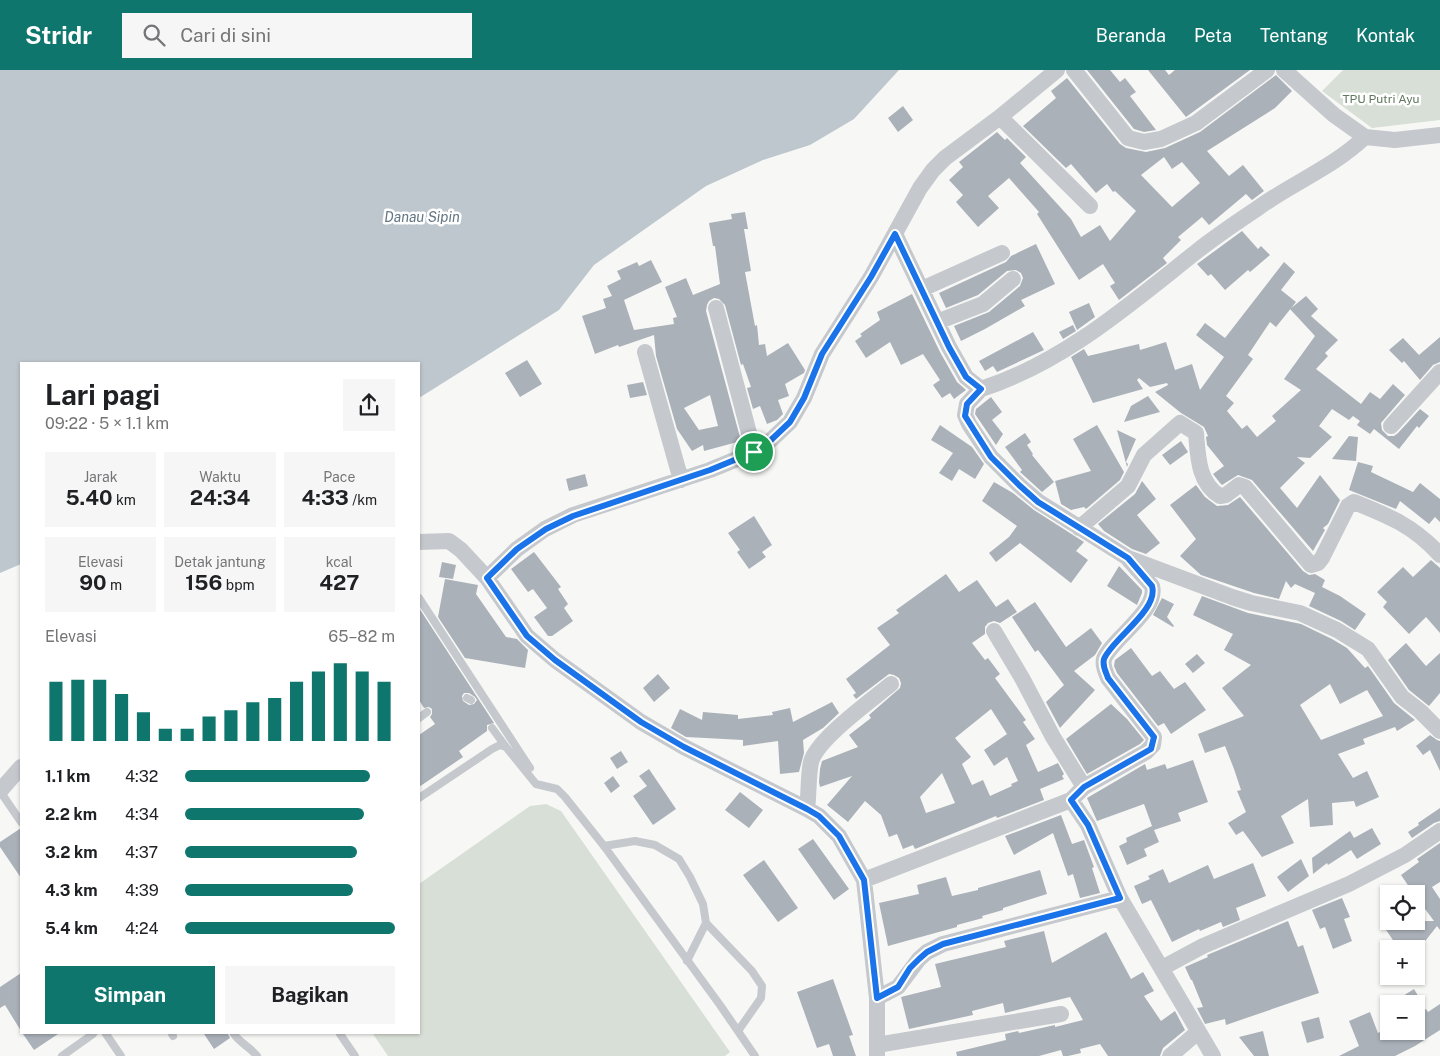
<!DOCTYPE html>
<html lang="id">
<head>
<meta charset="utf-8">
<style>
	:root { --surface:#fff; --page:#f6f6f6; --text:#202124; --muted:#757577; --accent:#0f766e }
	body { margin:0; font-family:"Public Sans",sans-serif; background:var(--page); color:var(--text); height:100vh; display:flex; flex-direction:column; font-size:19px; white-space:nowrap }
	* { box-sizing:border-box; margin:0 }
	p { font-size:16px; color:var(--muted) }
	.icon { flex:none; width:28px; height:28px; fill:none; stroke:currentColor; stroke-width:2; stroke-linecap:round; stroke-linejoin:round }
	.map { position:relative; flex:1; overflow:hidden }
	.side { position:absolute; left:20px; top:292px; width:400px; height:672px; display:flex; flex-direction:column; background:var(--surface); border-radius:0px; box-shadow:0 1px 4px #0004 }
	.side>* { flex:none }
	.buttons { position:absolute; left:1380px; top:815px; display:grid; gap:10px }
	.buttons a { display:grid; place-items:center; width:45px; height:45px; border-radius:0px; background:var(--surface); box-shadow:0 1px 4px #0004; font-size:25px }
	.pin { position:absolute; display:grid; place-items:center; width:42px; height:42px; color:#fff; margin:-21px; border:2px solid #fff; border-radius:50%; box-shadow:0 1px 5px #0007 }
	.round { display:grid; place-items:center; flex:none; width:52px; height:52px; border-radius:0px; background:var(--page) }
	.summary { display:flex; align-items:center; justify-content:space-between; height:85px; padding:0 25px }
	h1 { font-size:28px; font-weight:700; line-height:38px }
	.stats { display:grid; grid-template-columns:repeat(3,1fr); gap:8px; height:85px; padding:5px 25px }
	.stats div { display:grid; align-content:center; border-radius:0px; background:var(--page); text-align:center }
	.stats b { font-size:21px; font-weight:700 }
	.stats small { font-size:14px; font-weight:400 }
	.stats p { font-size:14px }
	.chart { height:140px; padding:10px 25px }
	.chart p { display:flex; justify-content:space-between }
	.chart svg { width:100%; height:90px; margin-top:5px; stroke:var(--accent); stroke-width:6 }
	.primary-button { display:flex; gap:10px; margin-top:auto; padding:10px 25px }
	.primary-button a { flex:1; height:58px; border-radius:0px; background:var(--accent); color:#fff; font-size:20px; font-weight:700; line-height:58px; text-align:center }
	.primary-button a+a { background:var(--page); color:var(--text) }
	ul { padding:0 25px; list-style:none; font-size:16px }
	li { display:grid; grid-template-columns:80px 60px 1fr; align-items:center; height:38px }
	li i { height:12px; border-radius:6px; background:var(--accent) }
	header { display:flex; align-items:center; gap:30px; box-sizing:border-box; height:70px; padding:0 25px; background:var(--accent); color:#fff }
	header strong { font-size:24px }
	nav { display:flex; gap:28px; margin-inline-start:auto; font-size:18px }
	.search { width:350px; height:45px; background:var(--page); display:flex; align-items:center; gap:12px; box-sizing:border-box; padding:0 18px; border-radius:0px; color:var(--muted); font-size:19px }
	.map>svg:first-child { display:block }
	.green { fill:#d8dfd6 }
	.water { fill:#bec7cd }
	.building { fill:#abb1b9; fill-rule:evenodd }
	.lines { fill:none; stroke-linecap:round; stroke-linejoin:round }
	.lane { stroke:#c5c8cc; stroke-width:8 }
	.street { stroke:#c5c8cc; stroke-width:16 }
	.route-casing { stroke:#fff; stroke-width:10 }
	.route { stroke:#1a73e8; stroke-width:6 }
	.labels { text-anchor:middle; stroke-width:5; stroke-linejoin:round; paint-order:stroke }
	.park-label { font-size:12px; fill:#637861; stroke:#fff }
	.water-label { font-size:14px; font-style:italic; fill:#637682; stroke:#fff }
</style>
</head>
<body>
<header>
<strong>Stridr</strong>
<div class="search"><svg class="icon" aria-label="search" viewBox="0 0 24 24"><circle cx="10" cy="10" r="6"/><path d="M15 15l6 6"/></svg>Cari di sini</div>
<nav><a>Beranda</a><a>Peta</a><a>Tentang</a><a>Kontak</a></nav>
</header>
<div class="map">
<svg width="1440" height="986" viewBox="0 0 1440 986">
	<rect width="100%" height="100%" fill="#f7f8f5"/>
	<!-- green -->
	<path class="green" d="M1343,0H1440V50L1372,58L1322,21Z
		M546,734L561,741L730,982L725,986H388L373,964H419V814L530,736Z"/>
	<!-- water -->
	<path class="water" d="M0,0H899L854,49L810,75L763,90L706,116L594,195L559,240L419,328V294H21V494L0,503Z"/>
	<!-- building -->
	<path class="building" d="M1087,0H1110L1120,12L1125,8L1136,22L1130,26L1156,60L1144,62L1134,59Z
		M1148,0H1165L1169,5L1175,0H1250L1186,47Z
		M1276,5L1292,21L1275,38L1207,81L1229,106L1243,95L1264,121L1252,130L1246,124L1209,155L1202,147L1178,167L1181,170L1163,188L1167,193L1119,230L1110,216L1115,213L1103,194L1079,210L1037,144L1039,142L1009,108L988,126L999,138L978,157L956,132L963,125L949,110L963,97L959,92L997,62L1005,70L1007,68L1026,87L1020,93L1071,149L1081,167L1100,155L1110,171L1136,141L1115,121L1113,122L1107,114L1096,123L1071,94L1066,98L1023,56L1056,28L1051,21L1067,8L1120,74L1126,78L1146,82L1165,78L1200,62ZM1164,87L1172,99L1182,92L1200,113L1172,137L1141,105Z
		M903,36L913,50L898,62L888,48Z
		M745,142L748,159H744L751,201L745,202L755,256L757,255L759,275L765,274L767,286L788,273L805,300L804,303L785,314L789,326L778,330L783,344L777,350L767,354L760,336L753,339L747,318L751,317L743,294L741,295L725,235L719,229L714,228L709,231L707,235L706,241L741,371L704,381L703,375L692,381L677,359L656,286L654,265L619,277L618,275L595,284L582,246L606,238L603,229L612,226L607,216L621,209L617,201L637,192L639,196L651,190L662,212L624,230L634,260L674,254L673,248L677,247L665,217L686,208L693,225L720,214L715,176H713L709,153L732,149L731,144ZM710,325L718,356L699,360L684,338Z
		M1242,161L1258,179L1261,176L1270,185L1250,202L1248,200L1225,220L1211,204L1208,206L1197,194Z
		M1036,174L1055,214L1021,230L1025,236L985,259L961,271L954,256L989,242L1020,216L1023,208L1021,203L1016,200L1007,201L978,225L946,238L939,223L1006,192L1011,186Z
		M1284,192L1295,202L1281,220L1296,232L1276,257L1270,252L1248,285L1253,289L1226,326L1234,333L1227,341L1242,359L1247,355L1257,367L1276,351L1272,346L1301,320L1284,309L1315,266L1290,239L1306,226L1318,239L1311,246L1338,270L1325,283L1328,286L1316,299L1361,334L1370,322L1380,329L1393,314L1405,325L1381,353L1382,360L1388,366H1394L1398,363L1420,339L1429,346L1419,358L1417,356L1399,379L1374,359L1370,364L1357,355L1360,351L1353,346L1349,350L1332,339L1319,356L1332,367L1310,388L1297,387L1305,393L1280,418L1297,438L1320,405L1340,430L1328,454L1323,458L1325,460L1313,481L1252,410L1238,405L1222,415L1220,413L1213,404L1224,396L1207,375L1206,367L1208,366L1204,357L1181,343L1155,322L1168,315L1167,313L1150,317L1139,308L1137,310L1143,319L1093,333L1071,287L1084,279L1088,286L1139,274L1140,280L1166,272L1175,300L1192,294L1200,320L1224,287L1196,265L1205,253L1225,268Z
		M912,224L940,282L957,312L966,320L954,329L950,323L942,328L933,315L940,310L923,284L901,295L890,272L866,288L855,271L862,266L860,264L880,250L877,242Z
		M1089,233L1095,247L1077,260L1069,242Z
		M1073,255L1076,261L1063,269L1059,262Z
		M1033,262L1044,280L997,302L993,296L985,301L979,291Z
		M1440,267V292L1433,295L1420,310L1404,291L1402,293L1389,280L1403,268L1419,285Z
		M527,290L542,314L520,327L505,303Z
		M643,312L647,325L630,328L627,315Z
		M1148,326L1160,342L1124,352L1131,336Z
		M991,327L1002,342L992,350L1003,364L996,375L975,344L976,339Z
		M940,355L972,377L984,394L975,409L959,399L952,411L939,403L953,383L931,370Z
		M1097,355L1124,402L1120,410L1086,439L1084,437L1071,440L1061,434L1055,411L1091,401L1073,369Z
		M1117,360L1136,369L1126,392L1128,394L1127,397Z
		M1025,363L1031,372L1027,375L1033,384L1032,385L1054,412L1042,422L1020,402L1022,400L1005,377Z
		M1349,366L1358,367L1356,391L1332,389Z
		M1181,371L1188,382L1170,395L1162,385Z
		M1358,392L1373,396L1371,402L1413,422L1420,413L1440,429V452L1435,447L1429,454L1400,431L1396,439L1349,420Z
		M585,404L588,416L569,421L566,409Z
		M1142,411L1156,429L1137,445L1160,473L1146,484L1132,479L1104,461L1098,454L1135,424Z
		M994,412L1013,423L1034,440L1084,472L1076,481L1088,490L1071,513L1020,473L996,492L989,483L1009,467L1017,456L982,431Z
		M1196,415L1205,427L1217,436L1228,435L1240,427L1303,501L1309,505L1315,504L1325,510L1322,517L1340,526L1366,544L1355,560L1341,551L1309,536L1315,523L1295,514L1291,518L1286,511L1279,529L1254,523L1201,505L1180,486L1196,469L1170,435Z
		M754,446L772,475L762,482L766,487L749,499L737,482L740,480L728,463Z
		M534,482L561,517L558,519L568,534L564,538L573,551L552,566H548L534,547L547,538L533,519L528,522L511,499Z
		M1431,490L1440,498V563L1426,547L1409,564L1383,537L1387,532L1377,522L1403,497L1413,507Z
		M442,492L456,495L453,509L439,507Z
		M1119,496L1142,520V523L1137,535L1107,516Z
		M946,504L959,522L977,510L996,537L1008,529L1017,542L1000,553L994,551L988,553L985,557V564L972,573L985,590L988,588L1000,604L995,608L1026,650L1023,652L1035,669L1026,675L1038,702L1058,693L1064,704L1062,706L1064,709L1040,719L1044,730L997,748L996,746L915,779L913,775L903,779L897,764L889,767L881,745L865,731L848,752L827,735L852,706L820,717L819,712L820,699L822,691L858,677L849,665L871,648L869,645L900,618L901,613L899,608L894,605L889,604L856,629L853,625L856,623L846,609L890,575L877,558L899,543L896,540ZM991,639L1007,664L984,680L994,696L1007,687L1018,711L1011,714L1012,716L990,726L983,710L972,715L962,694L971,687L955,668ZM942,703L955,733L926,743L920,727Z
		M445,509L478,515L476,524L506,567L517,569L528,580L525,598L465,588L438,547Z
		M1202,526L1248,543L1301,554L1332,569L1347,578L1365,598L1368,596L1394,633L1415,650L1397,661L1395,657L1363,669L1365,674L1338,684L1353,708L1367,701L1379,727L1356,737L1354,731L1332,733L1333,755L1310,757L1308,729L1281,746L1294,773L1262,787L1243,761L1236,765L1228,753L1246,742L1237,721L1241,720L1234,699L1225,676L1205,683L1198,664L1244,646L1222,618L1251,595L1224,580L1233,564L1193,545ZM1330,614L1340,634L1367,620L1383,646L1321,670L1300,635Z
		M1162,528L1174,534L1167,547L1174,556L1173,557L1153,545Z
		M1035,532L1066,577L1091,558L1102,573L1095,585L1074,601L1095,620L1060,658L1046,632L1064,615L1038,580L1035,582L1012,547Z
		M419,538L494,653L487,655V661L459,681L463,687L419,717V665L435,654L430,647L432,644V639L429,637L424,638L419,630ZM464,623H469L475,627L477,630L474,634L469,635L463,631L462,626Z
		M1406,573L1426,596L1440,583V623L1429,636L1409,620L1388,590Z
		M1131,578L1152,606L1160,601L1174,619L1185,612L1206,640L1171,664L1164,653L1158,656L1117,603L1114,596L1115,590Z
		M1197,584L1205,593L1193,603L1185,594Z
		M658,604L670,618L654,632L643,618Z
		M832,632L839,643L823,658L803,670L804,683L799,702L780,704L778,671L743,676V670L686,667L671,658L680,639L702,650L703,642L738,645V649L773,645L772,642L790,638L793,652Z
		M1111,634L1127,649L1144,670L1140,674L1087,704L1066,669Z
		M1430,665L1437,670L1440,671V701L1430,680L1423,685L1416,676Z
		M621,681L628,692L617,699L610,688Z
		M1193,690L1208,732L1178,743L1181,751L1154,760L1159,772L1144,779L1147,786L1127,795L1119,776L1127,772L1126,768L1152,756L1144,734L1097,751L1087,728L1145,694L1147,700L1165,694L1167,699Z
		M649,699L676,739L653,755L633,726L647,716L639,706Z
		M613,706L620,716L611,723L604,713Z
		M740,722L763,740L749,758L725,740Z
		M1440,738V751L1434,753L1412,768L1408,762L1419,755L1418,753Z
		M1061,745L1072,774L1084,770L1094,797L1092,798L1100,823L1080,828L1073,804L1068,806L1053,763L1014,785L1005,766Z
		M21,758V808L0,777V772Z
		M1372,758L1381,774L1357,789L1351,780L1328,795L1327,793L1313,804L1312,788L1350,761L1354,768Z
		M813,769L849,819L834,830L798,779Z
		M1440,773V812L1432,817L1440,829V860L1437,856L1419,879H1399L1380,851H1434L1416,827V824H1414L1401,805L1419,792L1417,789Z
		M1301,789L1309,806L1288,822L1277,807Z
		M764,790L798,838L778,852L743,805Z
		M1253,793L1266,826L1236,838L1240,850L1223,857L1221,852L1200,861L1199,859L1172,872L1151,830L1142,834L1134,816L1150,809L1148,806L1163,799L1169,813L1208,795L1214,809Z
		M1040,800L1047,824L1003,838V840L982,846L983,848L957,855V857L888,876L879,833L919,824L917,815L946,807L952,826L978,820V818Z
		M1342,828L1350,847L1344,849L1352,871L1333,879L1325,857L1320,859L1312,840Z
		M1288,851L1298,877L1303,875L1319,923L1226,955L1225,949L1205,954L1197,938L1203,937L1192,910H1191L1185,897L1208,887L1207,885Z
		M1044,861L1052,893L1106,862L1131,909L1143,902L1154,921L1144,926L1161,951L1175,941L1185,960L1163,978L1160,986H1108L1100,974L1080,979L1081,983L1068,986H1063L1061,980L1039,986H957L956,982L1006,970L1005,964L1018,961L1019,963L1055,955V957L1083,950L1070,927L1005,943L1003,933L972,941L973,945L909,959L901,927L941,917L935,894L1006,877L1004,871Z
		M21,903V961L5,935L0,938V917Z
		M833,909L853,965L849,966L856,986H833L829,974L817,978L797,922Z
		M1414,919L1423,934H1390Z
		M1440,934V960L1415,976L1395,986H1339L1359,976L1349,951L1370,942L1378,963L1389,957V961H1416V944L1426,939L1428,942Z
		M1319,947L1324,968L1307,973L1301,952Z
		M1263,961L1269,986H1254L1239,967Z
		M23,964H58L34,980Z
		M204,964H228L230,968L214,979Z"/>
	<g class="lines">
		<!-- lane -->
		<path class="lane" d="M419,528L530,698
			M467,628L471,630
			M419,648L427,642
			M492,658L506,677
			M0,721L21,752
			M419,728L492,679L500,675L506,677L536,714L557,719L565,727L604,776L720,935L755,986
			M604,776L635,771L655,775L679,789L690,807L703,834L706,853L687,891
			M706,853L752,901L762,916L761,928L738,961
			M106,964L121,986
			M172,964L173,966
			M234,964C240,973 250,977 257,986
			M340,964L355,986
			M62,986L93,964"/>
		<!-- street -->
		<path class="street" d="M1074,0L1128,68L1144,72L1161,69L1196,53L1267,0
			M1284,0L1334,45L1365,67L1395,70L1440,65
			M1000,47L1090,136
			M895,164L949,277L966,307L981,319C1063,293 1130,234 1196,182C1216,166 1237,152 1258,138C1294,112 1332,98 1365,67
			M922,219L1002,183
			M716,238L754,382
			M937,252L983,234L1013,209
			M645,282L681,410
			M981,319L967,334L965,345L969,354L991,387L1019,415L1039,432L1128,488L1232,527L1251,533L1300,543L1337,560L1368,579L1402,627L1420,641L1440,661
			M1391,356L1440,302
			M1079,458L1128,416L1144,385L1180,353L1196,363C1198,386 1198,413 1220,426L1226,425L1239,415L1245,417L1311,495L1318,493L1322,488L1348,436L1354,432C1389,446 1414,456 1440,485
			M419,472L449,471L461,480L487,508L527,566L555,590L641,652L684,677L807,739L819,746L839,766L864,810L877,928V986
			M487,508L517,479L545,459L573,445L710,400L754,382L771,370L790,352L804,328L822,284L871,207L920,118L933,100L945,88L1000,47L1057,0
			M994,561L1022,608L1053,667L1084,717
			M0,721L21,697
			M1071,730L1084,717L1146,682L1153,675L1154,667L1108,608C1106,602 1102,596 1104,589C1112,569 1159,540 1152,516L1129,490
			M807,739C809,725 808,706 811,692C817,669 872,630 891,614
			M864,810L1071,730L1088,755L1120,828L1213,986
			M1162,898L1203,876L1349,814L1405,785L1440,761
			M877,928L898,917L919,889L927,882L943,874L1120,828
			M877,975L1061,944
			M1170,986L1198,962"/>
	</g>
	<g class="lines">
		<!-- route casing -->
		<g class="route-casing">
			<path id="route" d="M895,164L949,277L966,307L981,319L967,334L965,346L991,387L1019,415L1038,432L1128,488L1152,516C1159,540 1112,569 1104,589C1102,596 1106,602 1108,608L1154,667L1151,679L1084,717L1071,730L1088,755L1120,828L943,874L927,882L919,889L910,898L898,917L877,928L864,810L839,766L819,746L807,739L684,677L641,652L555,590L527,566L487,508L517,479L546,459L573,446L710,400L754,382L771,370L790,352L804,328L822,284L871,207Z"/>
		</g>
		<!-- route -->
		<use href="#route" class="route"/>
	</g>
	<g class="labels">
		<!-- park labels -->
		<g class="park-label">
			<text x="1381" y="33">TPU Putri Ayu</text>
		</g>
		<!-- water labels -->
		<g class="water-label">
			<text x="422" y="152">Danau Sipin</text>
		</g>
	</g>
</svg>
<div class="buttons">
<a><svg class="icon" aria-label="locate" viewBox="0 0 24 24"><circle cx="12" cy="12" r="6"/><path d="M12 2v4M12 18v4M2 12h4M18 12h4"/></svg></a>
<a>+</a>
<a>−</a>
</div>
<div class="pin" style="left:754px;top:382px;background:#1e9e55"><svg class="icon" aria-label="arrive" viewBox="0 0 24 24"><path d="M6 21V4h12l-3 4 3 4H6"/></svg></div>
<section class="side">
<div class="summary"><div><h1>Lari pagi</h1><p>09:22 · 5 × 1.1 km</p></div><a class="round"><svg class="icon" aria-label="share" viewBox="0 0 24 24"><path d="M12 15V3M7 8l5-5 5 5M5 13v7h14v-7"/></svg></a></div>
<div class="stats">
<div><p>Jarak</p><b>5.40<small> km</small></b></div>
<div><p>Waktu</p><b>24:34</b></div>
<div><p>Pace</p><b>4:33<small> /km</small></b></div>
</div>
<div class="stats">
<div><p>Elevasi</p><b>90<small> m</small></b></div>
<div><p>Detak jantung</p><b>156<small> bpm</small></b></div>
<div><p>kcal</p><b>427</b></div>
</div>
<div class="chart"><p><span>Elevasi</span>65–82 m</p>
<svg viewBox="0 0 160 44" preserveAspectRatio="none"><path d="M5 44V15M15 44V14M25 44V14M35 44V21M45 44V30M55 44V38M65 44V38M75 44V32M85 44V29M95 44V25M105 44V23M115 44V15M125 44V10M135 44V6M145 44V10M155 44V15"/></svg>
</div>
<ul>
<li><b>1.1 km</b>4:32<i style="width:88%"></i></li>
<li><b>2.2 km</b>4:34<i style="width:85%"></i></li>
<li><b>3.2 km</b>4:37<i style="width:82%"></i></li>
<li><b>4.3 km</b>4:39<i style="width:80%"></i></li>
<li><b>5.4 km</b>4:24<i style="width:100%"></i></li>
</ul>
<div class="primary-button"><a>Simpan</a><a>Bagikan</a></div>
</section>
</div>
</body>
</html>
